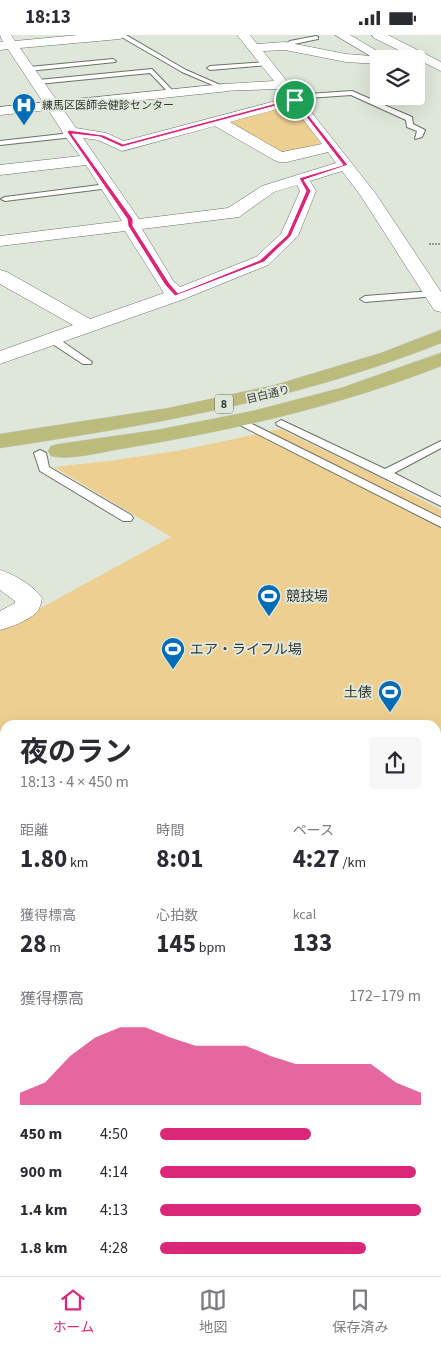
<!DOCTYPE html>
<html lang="ja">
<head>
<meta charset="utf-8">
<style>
	:root { --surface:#fff; --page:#f7f7f7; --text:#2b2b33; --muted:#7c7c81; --line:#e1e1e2; --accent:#db2777 }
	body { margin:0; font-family:"Source Sans 3","Noto Sans JP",sans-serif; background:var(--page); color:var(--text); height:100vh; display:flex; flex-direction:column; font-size:19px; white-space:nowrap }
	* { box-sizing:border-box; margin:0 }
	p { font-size:16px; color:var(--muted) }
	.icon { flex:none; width:28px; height:28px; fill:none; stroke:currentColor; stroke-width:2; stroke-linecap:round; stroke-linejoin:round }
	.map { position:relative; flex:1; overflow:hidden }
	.sheet { position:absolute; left:0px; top:685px; width:441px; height:556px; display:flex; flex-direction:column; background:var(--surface); border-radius:15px 15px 0 0; box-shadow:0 5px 20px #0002 }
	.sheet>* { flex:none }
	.tools { position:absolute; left:370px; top:15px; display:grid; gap:10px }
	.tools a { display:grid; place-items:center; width:55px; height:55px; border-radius:5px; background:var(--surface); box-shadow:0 5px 20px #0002; font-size:25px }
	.pin { position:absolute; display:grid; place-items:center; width:42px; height:42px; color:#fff; margin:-21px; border:2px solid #fff; border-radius:50%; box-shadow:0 1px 5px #0007 }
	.round { display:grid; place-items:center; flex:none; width:52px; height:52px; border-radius:5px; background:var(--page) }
	.headline { display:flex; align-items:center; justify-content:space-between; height:85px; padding:0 20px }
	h1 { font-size:28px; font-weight:700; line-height:38px }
	.metrics { display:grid; grid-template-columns:repeat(3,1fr); gap:8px; height:85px; padding:5px 20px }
	.metrics div { display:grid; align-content:center }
	.metrics b { font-size:25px; font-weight:700 }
	.metrics small { font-size:14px; font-weight:400 }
	.metrics p { font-size:14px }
	.chart { height:140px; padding:10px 20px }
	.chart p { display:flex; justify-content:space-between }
	.chart svg { width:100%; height:90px; margin-top:5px; fill:var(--accent); opacity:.7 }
	ul { padding:0 20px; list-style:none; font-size:16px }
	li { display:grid; grid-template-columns:80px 60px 1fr; align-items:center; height:38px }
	li i { height:12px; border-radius:6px; background:var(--accent) }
	.status { display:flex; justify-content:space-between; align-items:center; height:35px; padding:0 25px; background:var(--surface); direction:ltr }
	.status svg { height:14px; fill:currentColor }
	.menu { display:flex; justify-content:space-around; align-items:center; height:70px; border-top:1px solid var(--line); background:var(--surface); font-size:14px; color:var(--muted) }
	.menu a { display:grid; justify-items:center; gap:2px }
	.menu .on { color:var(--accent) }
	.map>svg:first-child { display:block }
	.green { fill:#edd091 }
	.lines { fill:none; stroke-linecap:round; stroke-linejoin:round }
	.service-casing { stroke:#6b7267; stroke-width:2 }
	.minor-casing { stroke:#6b7267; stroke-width:1 }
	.tertiary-casing { stroke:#6b7267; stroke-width:1 }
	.secondary-casing { stroke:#6b7267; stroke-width:1 }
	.primary-casing { stroke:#c7c8c7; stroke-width:1 }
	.path { stroke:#959b92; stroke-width:2; stroke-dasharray:2 1; stroke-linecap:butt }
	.service { fill:#fff; fill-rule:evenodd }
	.minor { fill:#fff; fill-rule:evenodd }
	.tertiary { fill:#fff; fill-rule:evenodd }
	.secondary { fill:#fff; fill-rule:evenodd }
	.primary { fill:#bbbb7c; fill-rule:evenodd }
	.route { fill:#db2777; stroke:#fff; fill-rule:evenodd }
	.labels { text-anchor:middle; stroke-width:4; stroke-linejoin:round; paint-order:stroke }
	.far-poi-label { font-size:11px; fill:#373a36; stroke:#dfe7da; text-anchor:start }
	.far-street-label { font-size:11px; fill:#373a36; stroke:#dfe7da }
	.shield { fill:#dfe7da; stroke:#696e67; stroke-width:1 }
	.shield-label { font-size:12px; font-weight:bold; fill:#373a36 }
	.poi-label { font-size:14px; fill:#373a36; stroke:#dfe7da; text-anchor:start }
</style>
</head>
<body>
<div class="status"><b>18:13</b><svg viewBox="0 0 49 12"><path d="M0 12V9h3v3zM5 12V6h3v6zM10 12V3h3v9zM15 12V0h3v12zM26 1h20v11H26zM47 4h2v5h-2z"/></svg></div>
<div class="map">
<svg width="441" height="1241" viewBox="0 0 441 1241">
	<rect width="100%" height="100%" fill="#dfe7da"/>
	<!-- green -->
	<path class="green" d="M284,70H293L321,109L279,118L227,88Z
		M280,394L369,437L441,475V733L436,738V690H5V1035L0,1031V595L171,502L54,432L109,426L182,415Z"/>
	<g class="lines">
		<!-- service casing -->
		<g class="service-casing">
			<path id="service" d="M118,0H126L186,35L227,53L222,54L182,37Z
				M316,1L318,2V4L294,9L285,13L282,11L290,6Z
				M113,24L116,26L115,27L29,36L26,34L29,32Z
				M267,27L270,29L269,30L210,35L207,33L210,31Z
				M152,34L174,57V59H170L150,38L38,49L35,47L38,45Z
				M352,56L412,82L413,89L425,95L422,102L415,104L417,96L407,92L406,85L351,60L293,64L289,62L293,60Z
				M71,98L75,100L74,102L0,110V106Z
				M107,149L111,151L110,153L5,166L1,164L5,162Z
				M433,256L436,257V261L365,267L360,264L365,261Z
				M52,301L56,302L92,327L91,329H83L48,306L47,304Z
				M240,383L441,483V492L236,388L235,386L236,384Z
				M281,385L385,434L441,406V413L394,438L441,462V471L277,390L276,388Z
				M40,415L46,418L49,432L131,480L133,483L131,486H123L40,436L34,418Z"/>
		</g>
		<!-- minor casing -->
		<g class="minor-casing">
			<path id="minor" d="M0,0H11L15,6L78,0H126L120,4L20,13L76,93L106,98L124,106L287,63L280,54L219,56L217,53L224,49L274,46L237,0H250L257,9L285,7L346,19L384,22L385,24H379V29L346,27L285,15L263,16L376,159L441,257V277L434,275L361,161L342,136L310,146L316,156L298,201L268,230L184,264L0,329V316L73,290L0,249V235L7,237L90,284L164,258L125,196L0,211V201L122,186L86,130L0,140V130L80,121L62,97V96L8,14L0,15V7H3ZM292,70L322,109L282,117L230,87ZM215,91L274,125L279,127H287L328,117L336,128L262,151L228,173L139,184L83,103L98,105L122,116ZM297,150L300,156L281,199L256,222L180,252L174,247L142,194L239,182L274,157Z
				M0,535C14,539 34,551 42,563C41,568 40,574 36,578C27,586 11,592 0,595V576L15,568V566L0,555Z
				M145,1236H219L221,1241H143Z"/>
		</g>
		<!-- tertiary casing -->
		<g class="tertiary-casing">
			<path id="tertiary" d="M224,49L231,53L229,56L0,80V72Z"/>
		</g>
		<!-- secondary casing -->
		<g class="secondary-casing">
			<path id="secondary" d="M335,0H350L391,24H379V26Z
				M372,0H388L441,27V36L374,3Z
				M441,1153V1201L436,1203V1154Z
				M391,1236H433L431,1241H389Z"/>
		</g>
		<!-- primary casing -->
		<g class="primary-casing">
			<path id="primary" d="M441,295V308C298,365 152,390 0,413V399L169,373L275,350L381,318Z
				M441,318V331C339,371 234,395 126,413C105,416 71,426 51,421L48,416L51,411L59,409L157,395L253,376L341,353Z"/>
		</g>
		<!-- path -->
		<path class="path" d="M429,209H441"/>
		<!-- service -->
		<use href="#service" class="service"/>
		<!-- minor -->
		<use href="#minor" class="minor"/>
		<!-- tertiary -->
		<use href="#tertiary" class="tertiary"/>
		<!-- secondary -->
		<use href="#secondary" class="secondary"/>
		<!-- primary -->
		<use href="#primary" class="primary"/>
	</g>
	<!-- route -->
	<path class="route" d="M295,63L348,130L304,145L311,156L291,201L264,227L175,261L165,250L128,191L127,184L67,97L69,95L103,100L123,109ZM294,66L343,130L299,143L306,156L287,200L260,225L178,258L170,249L133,191V184L72,99L100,102L122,112Z"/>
	<!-- icons -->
	<defs>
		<g id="hospital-pin" transform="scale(1.25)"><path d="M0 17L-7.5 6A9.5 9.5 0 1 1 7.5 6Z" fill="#036cb7" stroke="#dfe7da"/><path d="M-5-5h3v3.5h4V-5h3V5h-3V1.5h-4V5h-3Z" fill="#fff"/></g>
		<g id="stadium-pin" transform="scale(1.25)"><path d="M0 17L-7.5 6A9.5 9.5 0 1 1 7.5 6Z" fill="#036cb7" stroke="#dfe7da"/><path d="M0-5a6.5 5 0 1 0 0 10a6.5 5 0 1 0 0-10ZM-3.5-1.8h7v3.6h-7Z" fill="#fff"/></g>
	</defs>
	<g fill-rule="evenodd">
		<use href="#hospital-pin" x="24" y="70"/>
		<use href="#stadium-pin" x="269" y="561"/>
		<use href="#stadium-pin" x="173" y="614"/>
		<use href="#stadium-pin" x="390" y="657"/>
	</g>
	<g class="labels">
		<!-- far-poi labels -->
		<g class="far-poi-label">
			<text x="42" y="74">練馬区医師会健診センター</text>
		</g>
		<!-- far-street labels -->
		<g class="far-street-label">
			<text transform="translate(268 359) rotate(-14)" y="4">目白通り</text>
		</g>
		<!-- shield labels -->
		<rect class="shield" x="215" y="359.5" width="18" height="19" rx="4"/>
		<g class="shield-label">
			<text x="224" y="373">8</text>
		</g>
		<!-- poi labels -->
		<g class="poi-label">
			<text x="286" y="566">競技場</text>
			<text x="190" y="619">エア・ライフル場</text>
			<text x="372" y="662" text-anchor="end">土俵</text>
		</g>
	</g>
</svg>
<div class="tools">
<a><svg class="icon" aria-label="layers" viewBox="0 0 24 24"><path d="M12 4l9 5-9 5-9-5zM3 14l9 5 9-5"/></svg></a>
</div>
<div class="pin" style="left:295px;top:65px;background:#1e9e55"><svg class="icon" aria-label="arrive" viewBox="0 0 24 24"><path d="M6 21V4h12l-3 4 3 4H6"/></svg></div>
<section class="sheet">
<div class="headline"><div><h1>夜のラン</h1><p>18:13 · 4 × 450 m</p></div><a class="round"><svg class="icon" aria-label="share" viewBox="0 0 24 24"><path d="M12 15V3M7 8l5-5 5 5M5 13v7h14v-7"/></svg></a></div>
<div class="metrics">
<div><p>距離</p><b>1.80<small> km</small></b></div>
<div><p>時間</p><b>8:01</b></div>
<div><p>ペース</p><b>4:27<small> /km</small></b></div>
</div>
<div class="metrics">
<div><p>獲得標高</p><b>28<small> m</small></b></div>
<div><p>心拍数</p><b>145<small> bpm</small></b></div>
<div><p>kcal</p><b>133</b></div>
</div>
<div class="chart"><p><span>獲得標高</span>172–179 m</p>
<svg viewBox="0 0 160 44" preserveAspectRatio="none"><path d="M0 44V38L10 33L20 20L30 11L40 6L50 6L60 11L70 15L80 15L90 15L100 20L110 24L120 24L130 24L140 24L150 33L160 38V44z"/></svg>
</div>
<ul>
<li><b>450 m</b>4:50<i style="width:58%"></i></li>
<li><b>900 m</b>4:14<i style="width:98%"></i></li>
<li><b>1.4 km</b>4:13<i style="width:100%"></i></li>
<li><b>1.8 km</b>4:28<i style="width:79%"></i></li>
</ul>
</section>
</div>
<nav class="menu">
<a class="on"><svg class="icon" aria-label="home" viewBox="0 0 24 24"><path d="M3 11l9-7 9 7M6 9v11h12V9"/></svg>ホーム</a>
<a><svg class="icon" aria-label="map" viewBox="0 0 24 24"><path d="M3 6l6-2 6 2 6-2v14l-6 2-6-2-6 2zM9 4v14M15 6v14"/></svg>地図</a>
<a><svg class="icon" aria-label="saved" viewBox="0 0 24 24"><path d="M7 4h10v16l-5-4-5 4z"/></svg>保存済み</a>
</nav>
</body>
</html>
